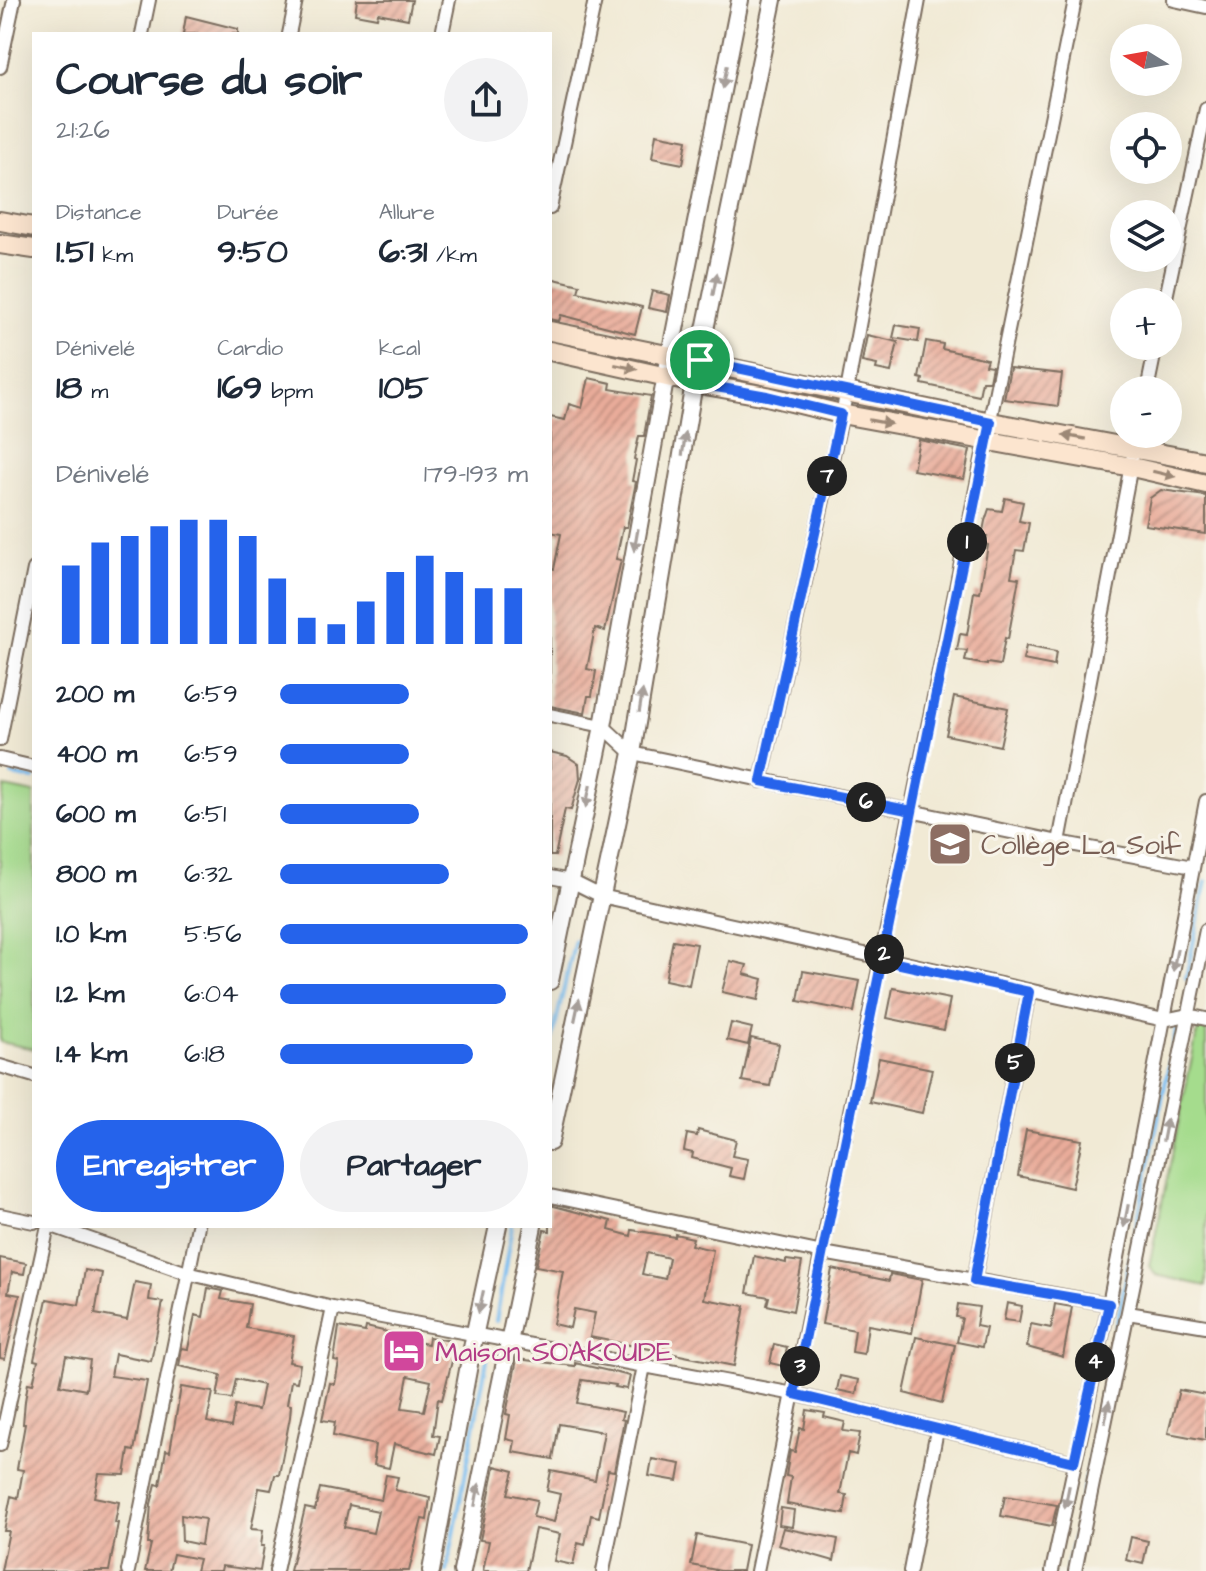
<!DOCTYPE html>
<html lang="fr">
<head>
<meta charset="utf-8">
<style>
	:root { --surface:#fff; --page:#f2f2f3; --text:#1f2937; --muted:#747a83; --accent:#2563eb }
	body { margin:0; font-family:"Architects Daughter",sans-serif; background:var(--page); color:var(--text); height:100vh; display:flex; flex-direction:column; font-size:30px; white-space:nowrap }
	* { box-sizing:border-box; margin:0 }
	p { font-size:26px; color:var(--muted) }
	.icon { flex:none; width:44px; height:44px; fill:none; stroke:currentColor; stroke-width:2; stroke-linecap:round; stroke-linejoin:round }
	.map { position:relative; flex:1; overflow:hidden }
	.drawer { position:absolute; left:32px; top:32px; width:520px; height:1196px; display:flex; flex-direction:column; background:var(--surface); border-radius:0px; box-shadow:0 8px 32px #0002 }
	.drawer>* { flex:none }
	.needle { width:52px; rotate:281deg }
	.fabs { position:absolute; left:1110px; top:24px; display:grid; gap:16px }
	.fabs a { display:grid; place-items:center; width:72px; height:72px; border-radius:50%; background:var(--surface); box-shadow:0 8px 32px #0002; font-size:40px }
	.pin { position:absolute; display:grid; place-items:center; width:68px; height:68px; color:#fff; margin:-34px; border:4px solid #fff; border-radius:50%; box-shadow:0 2px 8px #0007 }
	.km { position:absolute; width:40px; height:40px; margin:-20px; border-radius:50%; background:#222; color:#fff; font-size:22px; line-height:40px; text-align:center }
	.round { display:grid; place-items:center; flex:none; width:84px; height:84px; border-radius:42px; background:var(--page) }
	.headline { display:flex; align-items:center; justify-content:space-between; height:136px; padding:0 24px }
	h1 { font-size:44px; font-weight:800; line-height:60px }
	.stats { display:grid; grid-template-columns:repeat(3,1fr); gap:12px; height:136px; padding:8px 24px }
	.stats div { display:grid; align-content:center }
	.stats b { font-size:34px; font-weight:800 }
	.stats small { font-size:22px; font-weight:400 }
	.stats p { font-size:22px }
	.chart { height:224px; padding:16px 24px }
	.chart p { display:flex; justify-content:space-between }
	.chart svg { width:100%; height:144px; margin-top:8px; stroke:var(--accent); stroke-width:6 }
	.cta { display:flex; gap:16px; margin-top:auto; padding:16px 24px }
	.cta a { flex:1; height:92px; border-radius:48px; background:var(--accent); color:#fff; font-size:32px; font-weight:800; line-height:92px; text-align:center }
	.cta a+a { background:var(--page); color:var(--text) }
	ul { padding:0 24px; list-style:none; font-size:26px }
	li { display:grid; grid-template-columns:128px 96px 1fr; align-items:center; height:60px }
	li i { height:20px; border-radius:10px; background:var(--accent) }
	.map>svg:first-child { display:block }
	.park { fill:#a5dc8d; stroke:#708356; stroke-width:2 }
	.lines { fill:none; stroke-linecap:round; stroke-linejoin:round }
	.stream { stroke:#7cbff2; stroke-width:4 }
	.building { fill:url(#building-hatch); fill-rule:evenodd }
	.minor-casing { stroke:#7b6d5e; stroke-width:16 }
	.tertiary-casing { stroke:#7b6d5e; stroke-width:20 }
	.secondary-casing { stroke:#7b6d5e; stroke-width:22 }
	.minor { stroke:#fff; stroke-width:12 }
	.tertiary { stroke:#fff; stroke-width:16 }
	.secondary { stroke:#fce5cf; stroke-width:18 }
	.oneway { fill:#a79f9a }
	.oneway2 { fill:#9c8876 }
	.route-casing { stroke:#fff; stroke-width:16 }
	.route { stroke:#2563eb; stroke-width:10 }
	.labels { text-anchor:middle; stroke-width:6; stroke-linejoin:round; paint-order:stroke }
	.education-label { font-size:28px; fill:#785e54; stroke:#f7f3e8; text-anchor:start }
	.hotel-label { font-size:28px; fill:#b23c85; stroke:#f7f3e8; text-anchor:start }
</style>
</head>
<body>
<div class="map">
<svg width="1206" height="1571" viewBox="0 0 1206 1571">
	<defs>
		<pattern id="building-hatch" width="6" height="6" patternUnits="userSpaceOnUse" patternTransform="scale(2)"><rect width="6" height="6" fill="#e9ac9a"/><path d="M-1 1l2-2M0 6l6-6M5 7l2-2" fill="none" stroke="#be8c7d"/></pattern>
	</defs>
	<rect width="100%" height="100%" fill="#f7f3e8"/>
	<filter id="ink" filterUnits="userSpaceOnUse"><feTurbulence type="fractalNoise" baseFrequency=".0125" numOctaves="2"/><feDisplacementMap in="SourceGraphic" scale="16" xChannelSelector="R" yChannelSelector="G"/><feConvolveMatrix kernelMatrix="1 2 1 2 8 2 1 2 1" color-interpolation-filters="sRGB"/></filter>
	<filter id="wash" filterUnits="userSpaceOnUse"><feTurbulence type="fractalNoise" baseFrequency=".006" numOctaves="4" result="noise"/><feDisplacementMap in="SourceGraphic" scale="32" xChannelSelector="R" yChannelSelector="G"/><feGaussianBlur stdDeviation="1.8" result="paint"/><feColorMatrix in="noise" values="0 0 0 0 0 0 0 0 0 0 0 0 0 0 0 0 0 1.4 0 .05"/><feComposite in="paint" operator="in"/></filter>
	<g filter="url(#wash)">
		<rect width="100%" height="100%" fill="#f1ead5"/>
		<!-- park -->
		<path class="park" d="M5,787L34,793V1049L0,1042V811Z
			M1198,1028L1206,1030V1286L1156,1275L1149,1266Z"/>
		<g class="lines">
			<!-- stream -->
			<path class="stream" d="M12,775L34,779
				M1186,978L1206,882
				M550,1049L575,940
				M496,1321L512,1226
				M447,1571L489,1349
				M1067,1571L1178,1020"/>
		</g>
		<g id="blocks">
			<!-- building -->
			<path class="building" d="M357,0H412L408,19L378,13L377,18L355,14Z
				M186,16L238,29V34H183Z
				M656,134L687,140L683,164L652,158Z
				M550,278L580,285L578,292L642,307L635,334L561,315L559,321L550,319Z
				M652,291L670,295L667,312L648,308Z
				M896,325L920,329L918,342L893,338Z
				M867,335L898,342L891,372L876,369L877,365L862,362Z
				M926,341L943,344L942,349L987,359L985,365L992,366L989,381H982L979,396L922,384L923,379L919,378Z
				M1010,368L1062,374L1058,406L1004,399Z
				M589,378L611,383L610,389L651,396L644,436H639L634,459L636,460L632,481L636,482L627,527H623L616,559L621,560L605,631L595,628L587,669L596,671L592,696H588L585,713L550,706V568L554,569L561,534L550,532V417L565,420L569,404L582,408Z
				M919,440L970,450L964,479L913,470Z
				M1161,490L1206,496V534L1145,525L1150,498Z
				M1005,498L1023,502L1019,521L1029,523L1024,551L1016,550L1011,577L1019,578L1008,639L1005,638L1000,665L987,663V665L965,661L967,651L957,650L960,634L967,635L974,592L980,593L988,545L985,544L987,536H982L985,521L989,509L1002,511Z
				M1026,646L1056,652L1054,666L1023,660Z
				M954,697L1008,708L1000,746L946,735Z
				M550,752L567,756L579,764L580,779L571,810L565,809L555,856H550Z
				M673,940L697,944L689,985L665,980Z
				M730,961L747,965L744,974L763,979L758,1000L722,992Z
				M803,971L860,981L854,1012L798,1001Z
				M893,988L950,999L944,1030L887,1018Z
				M731,1023L752,1028L748,1045L727,1040Z
				M751,1038L779,1044L770,1086L742,1081Z
				M879,1058L932,1069L922,1113L870,1102Z
				M698,1130L736,1140L732,1156L748,1159L744,1179L729,1176L731,1168L692,1158L693,1153L684,1151L687,1134L697,1136Z
				M1026,1130L1082,1140L1072,1188L1018,1176Z
				M550,1205L611,1221L609,1230L631,1236L632,1230L675,1237V1234L693,1238L691,1245L713,1250L704,1299L745,1306L734,1366L590,1337L595,1313L574,1309L570,1328L553,1324L563,1271L536,1266L544,1230L550,1231ZM647,1253L669,1258L665,1279L642,1274Z
				M754,1256L786,1263V1260L802,1262L793,1311L767,1305L769,1297L747,1293Z
				M0,1258L26,1263L24,1274L12,1272L8,1293L20,1295L5,1359L0,1358Z
				M832,1269L889,1281L890,1274L922,1280L912,1333L868,1325L864,1354L852,1352L855,1330L822,1324Z
				M85,1270L102,1273L95,1314L127,1320L135,1282L151,1285L149,1300L163,1302L151,1361L115,1354L111,1376L147,1381L134,1451L129,1450L125,1475L99,1474L94,1497L119,1502L115,1523H118L109,1571H1L9,1531H4L11,1496L18,1498L23,1470L17,1469L25,1424H23L25,1401L28,1383L33,1384L38,1361L34,1360L47,1299L79,1305ZM66,1356L90,1360L86,1390L60,1385Z
				M208,1288L223,1291L221,1299L250,1304L246,1328L294,1336L289,1362L300,1364L297,1382L291,1381L287,1404L291,1405L290,1417L279,1475H275L271,1490L259,1488L251,1529L263,1530L261,1546H264L260,1571L222,1566L221,1571H196L199,1559L173,1554L169,1571H145L151,1544H148L151,1504L156,1484L160,1485L166,1450L170,1451L181,1387L213,1392L207,1422L231,1427L235,1406L258,1410L263,1385L236,1379L232,1399L217,1397L221,1375L179,1366L182,1348L188,1349L195,1315L203,1317ZM181,1515L205,1519L201,1545L182,1541Z
				M1007,1303L1022,1306L1019,1322L1004,1320Z
				M958,1304L979,1307L976,1326L986,1328L982,1347L957,1342L962,1318L956,1317Z
				M1055,1304L1072,1307L1063,1357L1027,1347L1031,1324L1051,1328Z
				M339,1327L365,1332L366,1327L396,1334L395,1338L428,1344L429,1337L451,1341L454,1350L453,1357L442,1400L438,1399L433,1435L440,1436L436,1454L394,1444L389,1468L374,1465L375,1459H373L375,1445L333,1436L335,1422L322,1420L330,1383L335,1384L339,1362L334,1361ZM408,1376L431,1381L424,1411L402,1408Z
				M916,1337L955,1345L942,1403L904,1393Z
				M774,1344L787,1347L783,1366L770,1363Z
				M517,1359L575,1366V1363L630,1376L627,1389L615,1387L616,1385L582,1380L577,1403L623,1412L621,1419L624,1420L614,1471L608,1470L599,1517L591,1515L585,1545L578,1543L573,1565L554,1561L560,1534L535,1529L526,1571H483L489,1541L480,1540L495,1466L514,1471L508,1494L537,1500L533,1517L554,1522L560,1494L547,1491L551,1471L595,1480L604,1432L559,1424L553,1459L513,1452L515,1441L506,1439L510,1415L506,1414Z
				M840,1376L859,1380L856,1394L837,1390Z
				M1179,1390L1206,1395V1440L1168,1433Z
				M807,1410L825,1413L824,1417L845,1422L843,1431L860,1433L856,1455L848,1453L840,1494L847,1495L844,1514L787,1504L791,1477L786,1476L790,1451L795,1452L800,1428L804,1429Z
				M652,1459L681,1464L678,1481L649,1476Z
				M386,1475L398,1477L395,1490L430,1498L427,1520L422,1519L409,1571H290L305,1508L315,1510L320,1488L381,1500ZM349,1505L378,1511L373,1533L344,1527Z
				M1005,1496L1057,1505L1052,1526L1001,1516Z
				M781,1508L794,1510L792,1527L779,1525Z
				M783,1528L838,1539L834,1561L778,1545Z
				M697,1535L747,1545L742,1571H721L691,1565Z
				M1131,1537L1148,1541L1143,1564L1126,1560Z"/>
		</g>
	</g>
	<g filter="url(#ink)">
		<use href="#blocks" fill-opacity="0" stroke="#7b6d5e" stroke-width="2"/>
		<g class="lines">
			<!-- minor casing -->
			<g class="minor-casing">
				<path id="minor" d="M1174,0L1206,7
					M142,34L149,0
					M289,34L296,0
					M442,34L449,0
					M0,67L14,0
					M550,208L595,0
					M1165,302L1206,109
					M1147,390L1156,346
					M550,715L603,726L632,753L1059,842L1193,867
					M0,740L34,569
					M0,759L34,767
					M761,781L847,391L919,0
					M1059,842L1137,434
					M550,877L571,881L601,896L1164,1020L1188,1015L1206,1019
					M0,1066L34,1076
					M550,1196L823,1253L1109,1304
					M0,1215L34,1222
					M52,1226L187,1273L333,1308L794,1394L1074,1462
					M974,1281L1029,992
					M1128,1313L1206,1326
					M0,1445L48,1226
					M128,1571L198,1226
					M276,1571L333,1308
					M603,1571L644,1366
					M757,1571L1075,0
					M910,1571L937,1430
					M1052,1571L1109,1304L1206,801
					M1075,1571L1206,930"/>
			</g>
			<!-- tertiary casing -->
			<g class="tertiary-casing">
				<path id="tertiary" d="M550,981L603,726L666,375L740,0
					M550,1142L632,753L694,383L773,0
					M431,1571L475,1332L498,1226
					M462,1571L533,1226"/>
			</g>
			<!-- secondary casing -->
			<g class="secondary-casing">
				<path id="secondary" d="M0,221L34,227
					M0,244L34,249
					M550,331L991,422L1206,462
					M550,351L694,383L767,396L841,414L1132,467L1206,484"/>
			</g>
			<!-- minor -->
			<use href="#minor" class="minor"/>
			<!-- tertiary -->
			<use href="#tertiary" class="tertiary"/>
			<!-- secondary -->
			<use href="#secondary" class="secondary"/>
		</g>
		<!-- one-way arrows -->
		<defs><path id="oneway-solid" d="M-6-.8H1V-3.2L6.5 0L1 3.2V.8H-6Z" transform="scale(2)"/></defs>
		<g class="oneway">
			<use href="#oneway-solid" transform="translate(725 77) rotate(101)"/>
			<use href="#oneway-solid" transform="translate(715 284) rotate(-79)"/>
			<use href="#oneway-solid" transform="translate(684 444) rotate(-81)"/>
			<use href="#oneway-solid" transform="translate(636 540) rotate(100)"/>
			<use href="#oneway-solid" transform="translate(641 701) rotate(-81)"/>
			<use href="#oneway-solid" transform="translate(588 796) rotate(102)"/>
			<use href="#oneway-solid" transform="translate(1175 960) rotate(101)"/>
			<use href="#oneway-solid" transform="translate(577 1010) rotate(-78)"/>
			<use href="#oneway-solid" transform="translate(1165 1130) rotate(-79)"/>
			<use href="#oneway-solid" transform="translate(1126 1216) rotate(101)"/>
			<use href="#oneway-solid" transform="translate(481 1302) rotate(102)"/>
			<use href="#oneway-solid" transform="translate(1107 1412) rotate(-79)"/>
			<use href="#oneway-solid" transform="translate(477 1495) rotate(-79)"/>
			<use href="#oneway-solid" transform="translate(1067 1497) rotate(101)"/>
		</g>
		<g class="oneway2">
			<use href="#oneway-solid" transform="translate(626 367) rotate(12)"/>
			<use href="#oneway-solid" transform="translate(880 422) rotate(10)"/>
			<use href="#oneway-solid" transform="translate(1074 437) rotate(-170)"/>
			<use href="#oneway-solid" transform="translate(1164 474) rotate(13)"/>
		</g>
	</g>
	<g class="lines" filter="url(#ink)">
		<!-- route casing -->
		<g class="route-casing">
			<path id="route" d="M700,360L991,422C923,746 861,1071 794,1394L1074,1462L1109,1304L974,1281L1029,992L882,960L912,811L761,781L841,414L767,396L694,383L700,360"/>
		</g>
		<!-- route -->
		<use href="#route" class="route"/>
	</g>
	<!-- icons -->
	<defs>
		<g id="university-square" transform="scale(2.3)"><rect x="-9" y="-9" width="18" height="18" rx="4" fill="#8d6e63" stroke="#f7f3e8"/><path d="M0-5L7-2L0 1L-7-2ZM-4 1L0 2.5L4 1V4Q0 6-4 4Z" fill="#fff"/></g>
		<g id="hotel-square" transform="scale(2.3)"><rect x="-9" y="-9" width="18" height="18" rx="4" fill="#d1479c" stroke="#f7f3e8"/><path d="M-6-4.5h1.5V1H6V5H4.5V3h-9V5H-6ZM-4 0a1.8 1.8 0 1 1 3.6 0ZM.5 0V-2.5h3Q6-2.5 6 0Z" fill="#fff"/></g>
	</defs>
	<g fill-rule="evenodd">
		<use href="#university-square" x="950" y="844"/>
		<use href="#hotel-square" x="404" y="1351"/>
	</g>
	<g class="labels">
		<!-- education labels -->
		<g class="education-label">
			<text x="981" y="854">Collège La Soif</text>
		</g>
		<!-- hotel labels -->
		<g class="hotel-label">
			<text x="435" y="1361">Maison SOAKOUDE</text>
		</g>
	</g>
</svg>
<div class="fabs">
<a><svg class="needle" viewBox="-14 -14 28 28"><path d="M0-13l5 13h-10z" fill="#e53935"/><path d="M0 13l5-13h-10z" fill="#747a83"/></svg></a>
<a><svg class="icon" aria-label="locate" viewBox="0 0 24 24"><circle cx="12" cy="12" r="6"/><path d="M12 2v4M12 18v4M2 12h4M18 12h4"/></svg></a>
<a><svg class="icon" aria-label="layers" viewBox="0 0 24 24"><path d="M12 4l9 5-9 5-9-5zM3 14l9 5 9-5"/></svg></a>
<a>+</a>
<a>−</a>
</div>
<div class="pin" style="left:700px;top:360px;background:#1e9e55"><svg class="icon" aria-label="arrive" viewBox="0 0 24 24"><path d="M6 21V4h12l-3 4 3 4H6"/></svg></div>
<b class="km" style="left:967px;top:542px">1</b>
<b class="km" style="left:884px;top:954px">2</b>
<b class="km" style="left:800px;top:1366px">3</b>
<b class="km" style="left:1095px;top:1362px">4</b>
<b class="km" style="left:1015px;top:1063px">5</b>
<b class="km" style="left:866px;top:802px">6</b>
<b class="km" style="left:827px;top:476px">7</b>
<section class="drawer">
<div class="headline"><div><h1>Course du soir</h1><p>21:26</p></div><a class="round"><svg class="icon" aria-label="share" viewBox="0 0 24 24"><path d="M12 15V3M7 8l5-5 5 5M5 13v7h14v-7"/></svg></a></div>
<div class="stats">
<div><p>Distance</p><b>1.51<small> km</small></b></div>
<div><p>Durée</p><b>9:50</b></div>
<div><p>Allure</p><b>6:31<small> /km</small></b></div>
</div>
<div class="stats">
<div><p>Dénivelé</p><b>18<small> m</small></b></div>
<div><p>Cardio</p><b>169<small> bpm</small></b></div>
<div><p>kcal</p><b>105</b></div>
</div>
<div class="chart"><p><span>Dénivelé</span>179–193 m</p>
<svg viewBox="0 0 160 44" preserveAspectRatio="none"><path d="M5 44V20M15 44V13M25 44V11M35 44V8M45 44V6M55 44V6M65 44V11M75 44V24M85 44V36M95 44V38M105 44V31M115 44V22M125 44V17M135 44V22M145 44V27M155 44V27"/></svg>
</div>
<ul>
<li><b>200 m</b>6:59<i style="width:52%"></i></li>
<li><b>400 m</b>6:59<i style="width:52%"></i></li>
<li><b>600 m</b>6:51<i style="width:56%"></i></li>
<li><b>800 m</b>6:32<i style="width:68%"></i></li>
<li><b>1.0 km</b>5:56<i style="width:100%"></i></li>
<li><b>1.2 km</b>6:04<i style="width:91%"></i></li>
<li><b>1.4 km</b>6:18<i style="width:78%"></i></li>
</ul>
<div class="cta"><a>Enregistrer</a><a>Partager</a></div>
</section>
</div>
</body>
</html>
